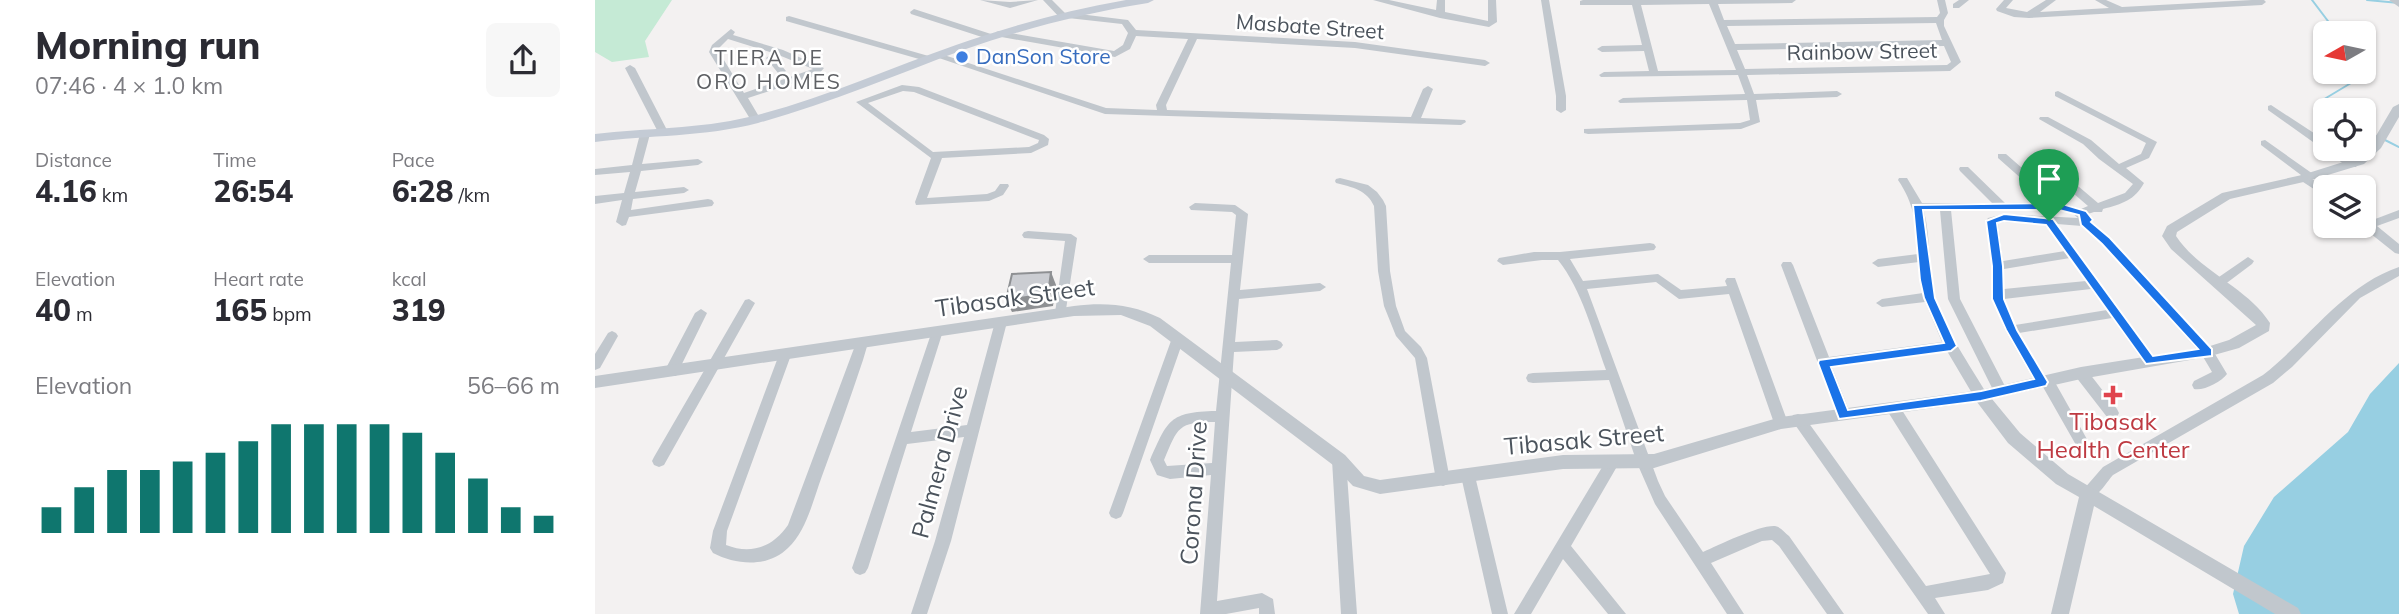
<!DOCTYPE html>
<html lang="en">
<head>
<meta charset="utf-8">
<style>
	:root { --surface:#fff; --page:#f7f7f7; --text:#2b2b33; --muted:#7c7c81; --accent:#0f766e }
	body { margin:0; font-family:Mulish,sans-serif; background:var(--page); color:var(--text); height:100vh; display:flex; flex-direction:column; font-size:26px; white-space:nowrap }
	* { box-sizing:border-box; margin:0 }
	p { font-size:23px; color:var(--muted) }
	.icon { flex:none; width:38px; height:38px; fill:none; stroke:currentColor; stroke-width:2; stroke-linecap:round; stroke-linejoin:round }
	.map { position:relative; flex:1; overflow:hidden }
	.drawer { display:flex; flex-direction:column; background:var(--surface); width:595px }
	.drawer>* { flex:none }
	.needle { width:46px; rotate:261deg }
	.controls { position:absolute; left:1718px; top:21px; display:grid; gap:14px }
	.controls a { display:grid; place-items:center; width:63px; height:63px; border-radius:10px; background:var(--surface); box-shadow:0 2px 5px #0004; font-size:35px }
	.pin { position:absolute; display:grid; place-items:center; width:60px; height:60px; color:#fff; margin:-72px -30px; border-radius:50% 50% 50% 0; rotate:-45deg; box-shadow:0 0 7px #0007 }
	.pin .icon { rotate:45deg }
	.round { display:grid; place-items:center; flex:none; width:74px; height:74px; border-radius:10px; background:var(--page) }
	.summary { display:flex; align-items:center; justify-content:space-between; height:119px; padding:0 35px }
	h1 { font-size:38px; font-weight:800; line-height:52px }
	.metrics { display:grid; grid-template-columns:repeat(3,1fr); gap:10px; height:119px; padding:7px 35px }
	.metrics div { display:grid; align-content:center }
	.metrics b { font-size:30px; font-weight:800 }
	.metrics small { font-size:19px; font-weight:400 }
	.metrics p { font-size:19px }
	.chart { height:196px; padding:14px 35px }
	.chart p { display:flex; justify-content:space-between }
	.chart svg { width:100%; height:126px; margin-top:7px; stroke:var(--accent); stroke-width:6 }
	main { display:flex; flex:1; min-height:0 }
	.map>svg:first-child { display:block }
	.green { fill:#c5ead5 }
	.water { fill:#97cfe2 }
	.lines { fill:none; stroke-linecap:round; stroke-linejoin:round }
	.stream { stroke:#97cfe2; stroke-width:2 }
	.minor { fill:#c1c7cd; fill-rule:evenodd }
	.tertiary { fill:#c1c7cd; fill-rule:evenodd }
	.secondary { fill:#c4cbd5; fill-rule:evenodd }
	.shaded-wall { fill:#8e9093 }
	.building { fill:#cbcdd2; stroke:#8e9093; stroke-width:2 }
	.route { fill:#1a73e8; stroke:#fff; stroke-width:2; fill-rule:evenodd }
	.shop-dot { fill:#3f7fe0; stroke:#fff; stroke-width:2.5 }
	.health-dot { fill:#e0444e; stroke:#fff; stroke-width:2.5 }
	.labels { text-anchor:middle; stroke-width:5; stroke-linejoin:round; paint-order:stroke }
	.far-street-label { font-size:21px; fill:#4b535c; stroke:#fff }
	.far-shop-label { font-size:21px; fill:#366cbe; stroke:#fff; text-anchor:start }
	.far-neighbourhood-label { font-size:21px; letter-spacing:2px; fill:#5e6064; stroke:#fff }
	.street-label { font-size:24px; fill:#4b535c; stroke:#fff }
	.health-label { font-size:24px; fill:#be3a42; stroke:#fff }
</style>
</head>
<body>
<main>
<section class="drawer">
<div class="summary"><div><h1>Morning run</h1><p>07:46 · 4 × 1.0 km</p></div><a class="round"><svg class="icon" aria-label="share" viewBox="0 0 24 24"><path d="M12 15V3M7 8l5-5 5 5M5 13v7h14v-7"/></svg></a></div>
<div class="metrics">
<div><p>Distance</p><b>4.16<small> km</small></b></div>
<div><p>Time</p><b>26:54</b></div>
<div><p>Pace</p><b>6:28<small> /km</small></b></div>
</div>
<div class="metrics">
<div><p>Elevation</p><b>40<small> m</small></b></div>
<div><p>Heart rate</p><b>165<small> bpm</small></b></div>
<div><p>kcal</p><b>319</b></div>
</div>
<div class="chart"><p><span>Elevation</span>56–66 m</p>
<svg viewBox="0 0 160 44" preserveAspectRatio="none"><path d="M5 44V35M15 44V28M25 44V22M35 44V22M45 44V19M55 44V16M65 44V12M75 44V6M85 44V6M95 44V6M105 44V6M115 44V9M125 44V16M135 44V25M145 44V35M155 44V38"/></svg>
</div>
</section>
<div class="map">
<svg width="1804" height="614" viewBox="0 0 1804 614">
	<rect width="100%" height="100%" fill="#f3f1f1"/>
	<!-- green -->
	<path class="green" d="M0,0H77L50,41L54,57L17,62L0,52Z"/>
	<!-- water -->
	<path class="water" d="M1804,363V614H1644L1638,594L1649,546L1679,497L1753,432L1775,394Z"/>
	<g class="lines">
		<!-- stream -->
		<path class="stream" d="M1717,0L1742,33
			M1772,0L1804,3
			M1731,112L1721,104L1771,74L1769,72
			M1769,131L1782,137
			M1788,139L1804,147"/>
		<!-- minor -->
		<path class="minor" d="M385,0L415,2L443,0L415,8Z
			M448,0H457L472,15L476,13L533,20L541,30L760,42L890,60L895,63L890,66L760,48L602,39L571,105L572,110L816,117L828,89L833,86L838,89L826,118L870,120L871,122L866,125L510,114L338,56L343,53L346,54L511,108L562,110L561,105L593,39L541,36L535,49L520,57L401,36V32L404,31L519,51L528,45L533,33L527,24L473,18L466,19Z
			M778,0H794L841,10L842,0H850V12L893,21V0H901L902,22L894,27L845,18Z
			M946,0H954L971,96V110L966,113L961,110V96Z
			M988,0H1201L1197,3L1123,4L1129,20L1342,17L1345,13L1342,0H1350L1353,13L1349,20V26L1366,62L1355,71L1152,75L1159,94L1242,91L1247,94L1242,97L1161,100L1165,122L1146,129L993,134L989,133V129L1145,123L1155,120L1152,100L1025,103L1023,101L1028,98L1150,94L1143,75L1006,77L1004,75L1009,72L1054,71L1049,51L1007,52L1002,49L1007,46L1047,45L1037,5H985V1ZM1114,4L1141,70L1063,71L1046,5ZM1341,23L1347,40L1140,44L1132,26ZM1349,46L1356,62L1352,65L1150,69L1142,50Z
			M1364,0H1374L1364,8H1358V4Z
			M1409,0H1418L1411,8L1432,12L1451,0H1461L1445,12L1514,8L1500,0H1511L1527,7L1657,0H1669L1671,2L1667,5L1434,18L1419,17L1402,11L1401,9Z
			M319,9L399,35L401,37L396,40L393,39L316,14L315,12Z
			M194,16L337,57L339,59L337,61H331L191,21V17Z
			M136,29L140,32L138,35L188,50L229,68L223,75L153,98L166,120L161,123L157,122L114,52L117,45ZM133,39L178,53L171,58L183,73L186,74L191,71L181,59L186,56L218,69L149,93L124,52V48Z
			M35,65L40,68L73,132L72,134H64L63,132L30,68Z
			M307,85L324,87L449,135L454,139L453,145L436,153L347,158L332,198L392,194L400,191L405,184H413L414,186L408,195L394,201L321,205L320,202L336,158L261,102ZM308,91L319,92L441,139L444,140L443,143L434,147L338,152L273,103Z
			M1463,91L1562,142L1554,158L1531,168L1549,183C1540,200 1527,204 1508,209L1507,212H1499L1493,214L1499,220L1497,222L1515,238L1617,349L1632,374C1626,382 1609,391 1599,389L1597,385L1599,381L1617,372L1607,355L1507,244L1487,226L1462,224L1561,361L1560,364H1550L1517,318L1424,333L1450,376L1457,377L1493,441L1491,445L1486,447L1481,445L1448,387L1442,386L1410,330L1397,299V266L1391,221L1393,218L1409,214L1483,218L1476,212L1464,210H1356L1365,299L1413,392L1411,396H1401L1353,299L1345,210L1329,211C1336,239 1333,268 1340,296C1351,333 1374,363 1393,396L1391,400H1381L1352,351L1237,367L1256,415L1254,419L1249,420L1244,419L1186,265L1188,262H1196L1198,265L1234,357L1347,342L1330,302L1287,307L1281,303L1287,299L1328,293L1324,262L1283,267L1277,263L1283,259L1323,254C1322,226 1319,203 1303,180L1304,178H1312L1327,203H1397L1365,171L1364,169L1365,167H1373L1410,203L1453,202L1403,158V154H1411L1467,203L1486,209L1493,206L1442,162L1441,160L1442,158H1450L1503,203L1530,193L1538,184L1504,159L1488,144L1444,119L1445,117H1453L1496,140L1524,164L1546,154L1551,143L1460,96V92ZM1409,222L1450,224L1470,251L1408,261L1403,223ZM1475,258L1491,281L1409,289V269ZM1496,289L1512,310L1420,325L1409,299Z
			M1676,105L1731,141V149H1741L1761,163L1762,165L1761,167H1753L1673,110V106Z
			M50,131L55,134L47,164L103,159L108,162L103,165L46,171L40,192L89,187L94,190L89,193L38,199L36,210L113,199L117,200L119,203L117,206L34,217L31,225L27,226L21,222L27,200L0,204V196L29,193L35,172L0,175V169L37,165L45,134Z
			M1670,140L1718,174L1719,176L1717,179L1731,189V197L1705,180L1704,178L1706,175L1666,145V141Z
			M745,178L773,185L782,192L788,200L791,206L795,271L801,306L810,331L826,347L832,358L855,480L853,484L848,486L843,484L841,480L820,358L801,336L789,306L783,271L779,206C772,190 757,187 741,183L740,181L741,179Z
			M600,203L640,205L653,214L645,290L725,283L731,287L725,291L644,299L640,342L682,340L686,342L688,345L686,348L682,350L639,352L622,601L667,593L678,599L680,614H664V608L631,614H605L616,475L575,479L562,475L555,460C573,420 574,412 621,411L636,263H554L548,259L554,255H637L641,215L637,212L596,210L594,207ZM620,422L617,463L572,466L569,460C583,427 583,422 620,422Z
			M1804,210V218L1782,226L1804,244V254L1800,253L1766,226H1769V218L1775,221Z
			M433,231L476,234L482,238L470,316H462L460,313L470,241L429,238L427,235L429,232Z
			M1055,243L1059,244L1061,247L1059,250L975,259L988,281L1063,274L1086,290L1132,286L1130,281L1132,278H1140L1193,423L1191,427L1186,428L1181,427L1179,423L1134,294L1084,299L1061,282L992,289L1063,481L1070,496L1108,552C1124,545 1164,525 1180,526C1186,527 1190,533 1194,536L1249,614H1232L1184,546L1177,540L1167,541L1116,563L1149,614H1132L1060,504L1042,463L1014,380L938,383L933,382L931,378L933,374L938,373L1011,370C998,334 987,290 963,260H947L908,265L902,261L904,258L939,252H965Z
			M1653,257L1659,261L1657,264L1629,285H1621L1619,282L1621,279Z
			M1804,267V276L1765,298L1697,367L1678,383L1518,475C1510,484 1501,502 1488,498L1486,494L1488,490L1508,467L1668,375C1713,340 1748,286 1804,267Z
			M154,299L160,303L69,465L64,467L59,465L57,461L59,457L150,300Z
			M106,309L112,313L83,372L81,376H71L69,372L100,313Z
			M406,317L412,322L356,541L332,614H316L340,541L369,437L312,444L273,568L270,573L265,575L260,573L257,568L338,328H346L348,331L316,432L372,425L400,322Z
			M17,331L21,333L23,336L5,368L0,370V354L13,333Z
			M583,333L587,335L589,338L528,513L526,517L521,519L516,517L514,513L577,338L579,335Z
			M267,338L271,340L273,343L268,360C255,399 241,438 227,476C218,500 212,530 193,548C173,568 141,565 118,553L115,548L118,531L185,352H195L196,355L132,531L131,545C156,555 178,547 193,525L261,343L263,340Z
			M1486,368L1491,369L1522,409L1524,413L1522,417L1517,418L1512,417L1481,377L1479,373L1481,369Z
			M1298,403L1303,404L1411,573L1408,583L1393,590L1340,598L1350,614H1333L1196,419L1198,415L1203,414L1208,415L1331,586L1395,574L1293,412L1291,408L1293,404Z
			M744,454L749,456L751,460L762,614H746L737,460L739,456Z
			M1017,457L1022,459L1024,463L976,546L1031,614H1013L968,559L936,614H919L1012,459Z
			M873,470L878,472L880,476L913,614H897L866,476L868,472Z"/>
		<!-- tertiary -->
		<path class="tertiary" d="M1794,0H1804V7Z
			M1804,104V117L1786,148L1769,164L1713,181L1635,199L1582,232L1581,236C1605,272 1652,287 1675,323L1674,331L1644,348L1612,357L1486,379L1397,399L1425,433L1473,474L1703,608L1706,614H1680L1499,506L1474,614H1456L1484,497L1461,484L1413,443L1382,402L1186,429L1059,468L968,469L785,494L758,486L738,465L555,326L526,315L479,316L0,388V376L479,306C510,302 537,304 565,318L750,455L769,476L785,480L968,455L1059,454L1186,417L1386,390L1486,367L1612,347L1634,340L1661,325L1576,249L1567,236L1572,226L1627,193L1707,175L1761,158L1775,146L1798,107Z"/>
		<!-- secondary -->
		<path class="secondary" d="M531,0H559L553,3C490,13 428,29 368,50C300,75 233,104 163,123C110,137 54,135 0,142V134C51,128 104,129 154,117C225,100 292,69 361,45C416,26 473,10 531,0Z"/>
	</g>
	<!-- shaded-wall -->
	<path class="shaded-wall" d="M456,272L461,285L458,306L417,312L411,300Z"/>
	<!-- building -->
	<path class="building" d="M456,272L453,294L411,300L417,274Z"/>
	<!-- route -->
	<path class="route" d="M1464,203L1491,211L1498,220L1496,222L1515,238L1617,349V356L1551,364L1451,225L1409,221L1402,223L1408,266L1409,299L1422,330L1453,382L1451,386L1386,401L1244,419L1223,363L1224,360L1349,343L1329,298L1325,280L1318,205ZM1328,210H1464L1484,215L1486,225L1507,244L1603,349L1558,356L1458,219L1409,214L1391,221L1397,266V299L1411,330L1439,379L1386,391L1253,410L1236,367L1356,351L1362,346L1340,298Z"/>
	<!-- markers -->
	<circle class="shop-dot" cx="367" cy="57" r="7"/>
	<path class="health-dot" d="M1514.5 384.5h7v7h7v7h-7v7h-7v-7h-7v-7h7z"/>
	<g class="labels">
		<!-- far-street labels -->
		<g class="far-street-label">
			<text transform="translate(715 27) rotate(4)" y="7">Masbate Street</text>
			<text transform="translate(1267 52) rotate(-1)" y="7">Rainbow Street</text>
		</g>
		<!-- far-shop labels -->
		<g class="far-shop-label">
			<text x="381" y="64">DanSon Store</text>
		</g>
		<!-- far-neighbourhood labels -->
		<g class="far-neighbourhood-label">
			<text x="174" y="65">TIERA DE<tspan x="174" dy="24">ORO HOMES</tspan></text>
		</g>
		<!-- street labels -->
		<g class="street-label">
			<text transform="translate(420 298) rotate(-8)" y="8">Tibasak Street</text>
			<text transform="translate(989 440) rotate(-5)" y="8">Tibasak Street</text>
			<text transform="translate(345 462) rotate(-75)" y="8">Palmera Drive</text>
			<text transform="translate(599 493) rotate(-86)" y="8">Corona Drive</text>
		</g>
		<!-- health labels -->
		<g class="health-label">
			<text x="1518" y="430">Tibasak<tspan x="1518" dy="28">Health Center</tspan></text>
		</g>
	</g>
</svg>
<div class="controls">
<a><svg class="needle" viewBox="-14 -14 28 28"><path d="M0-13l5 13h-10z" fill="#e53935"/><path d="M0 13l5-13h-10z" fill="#7c7c81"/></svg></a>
<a><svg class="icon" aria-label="locate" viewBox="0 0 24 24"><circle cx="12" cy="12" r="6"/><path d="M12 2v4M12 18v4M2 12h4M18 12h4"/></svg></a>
<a><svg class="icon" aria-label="layers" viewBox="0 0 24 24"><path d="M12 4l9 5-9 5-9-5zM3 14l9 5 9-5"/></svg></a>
</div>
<div class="pin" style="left:1454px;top:221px;background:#1e9e55"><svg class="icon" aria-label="arrive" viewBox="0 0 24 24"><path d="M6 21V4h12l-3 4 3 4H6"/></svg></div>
</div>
</main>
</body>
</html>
